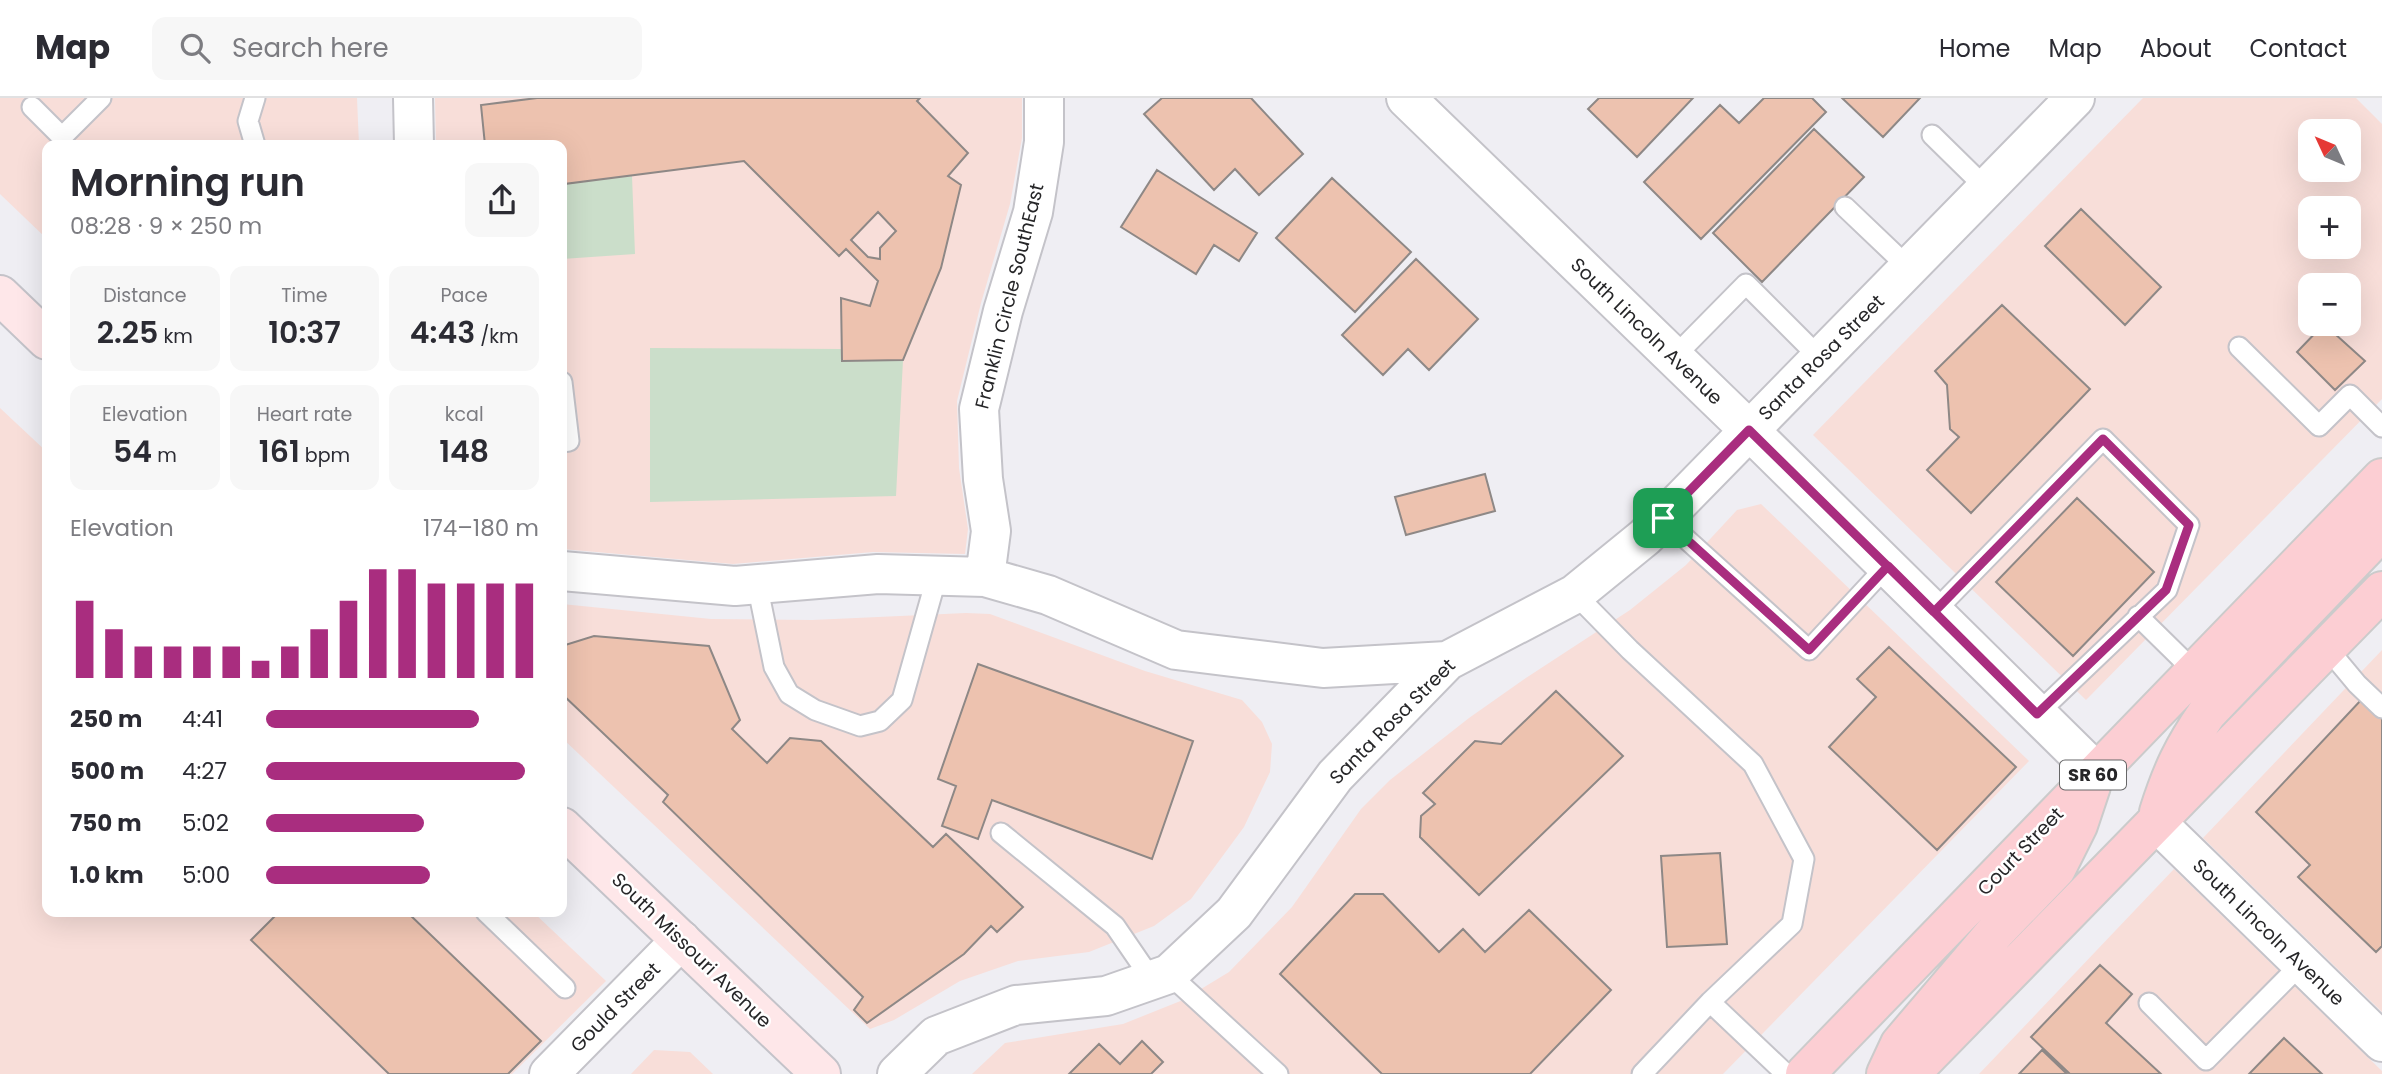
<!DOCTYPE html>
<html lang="en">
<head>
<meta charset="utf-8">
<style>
	:root { --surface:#fff; --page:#f7f7f7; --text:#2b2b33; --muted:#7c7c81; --line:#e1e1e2; --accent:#a92d7f }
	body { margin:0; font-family:Poppins,sans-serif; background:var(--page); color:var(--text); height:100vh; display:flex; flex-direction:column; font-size:26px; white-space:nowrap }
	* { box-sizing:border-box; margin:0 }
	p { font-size:23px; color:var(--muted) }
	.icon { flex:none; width:38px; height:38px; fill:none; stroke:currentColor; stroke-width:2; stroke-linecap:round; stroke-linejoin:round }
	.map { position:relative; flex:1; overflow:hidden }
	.panel { position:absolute; left:42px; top:42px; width:525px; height:777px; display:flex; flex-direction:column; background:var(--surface); border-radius:14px; box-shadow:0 7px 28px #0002 }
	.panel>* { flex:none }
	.needle { width:46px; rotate:314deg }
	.tools { position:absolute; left:2298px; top:21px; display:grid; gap:14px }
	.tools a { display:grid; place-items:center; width:63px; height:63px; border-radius:14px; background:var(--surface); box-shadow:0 7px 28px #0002; font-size:35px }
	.pin { position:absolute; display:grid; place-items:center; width:60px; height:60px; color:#fff; margin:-30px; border-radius:14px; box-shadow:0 4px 10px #0006 }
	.round { display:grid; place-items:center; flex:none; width:74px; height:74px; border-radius:14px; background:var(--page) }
	.headline { display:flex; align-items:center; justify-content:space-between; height:119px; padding:0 28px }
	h1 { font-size:38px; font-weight:600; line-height:52px }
	.figures { display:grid; grid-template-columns:repeat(3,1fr); gap:10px; height:119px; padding:7px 28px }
	.figures div { display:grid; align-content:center; border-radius:14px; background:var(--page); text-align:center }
	.figures b { font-size:30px; font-weight:600 }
	.figures small { font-size:19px; font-weight:400 }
	.figures p { font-size:19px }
	.chart { height:196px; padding:14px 28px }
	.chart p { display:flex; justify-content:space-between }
	.chart svg { width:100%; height:126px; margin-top:7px; stroke:var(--accent); stroke-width:6 }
	ul { padding:0 28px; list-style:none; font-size:23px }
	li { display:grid; grid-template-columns:112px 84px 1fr; align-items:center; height:52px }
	li i { height:18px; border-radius:9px; background:var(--accent) }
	header { display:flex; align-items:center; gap:42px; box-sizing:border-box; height:98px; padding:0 35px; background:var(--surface); border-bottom:2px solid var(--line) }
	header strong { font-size:33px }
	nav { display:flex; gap:38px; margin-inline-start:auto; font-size:24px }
	.search { width:490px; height:63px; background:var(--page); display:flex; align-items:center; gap:18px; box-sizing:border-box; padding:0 24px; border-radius:14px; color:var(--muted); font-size:26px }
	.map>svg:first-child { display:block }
	.commercial { fill:#f8ded9; fill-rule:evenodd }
	.green { fill:#cbdeca }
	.building { fill:#edc2af; stroke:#8e8886; stroke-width:2; fill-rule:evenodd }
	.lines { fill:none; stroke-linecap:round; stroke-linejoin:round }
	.lane-casing { stroke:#c4c3c9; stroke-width:23 }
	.street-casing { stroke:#c4c3c9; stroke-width:42 }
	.secondary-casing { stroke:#c4c3c9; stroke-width:42 }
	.primary-casing { stroke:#cbcbcb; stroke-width:42 }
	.lane { stroke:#fff; stroke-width:19 }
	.street { stroke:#fff; stroke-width:38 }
	.secondary { stroke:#fee7e9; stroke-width:38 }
	.primary { stroke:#fcced3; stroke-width:38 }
	.route-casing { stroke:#fff; stroke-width:14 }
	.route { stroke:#a92d7f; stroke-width:9 }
	.labels { text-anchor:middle; stroke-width:5; stroke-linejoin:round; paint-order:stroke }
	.shield { fill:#fff; stroke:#676768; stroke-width:2 }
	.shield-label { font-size:18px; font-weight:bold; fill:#262628 }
	.street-label { font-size:19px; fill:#262628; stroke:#fff }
</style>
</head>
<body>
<header>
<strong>Map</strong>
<div class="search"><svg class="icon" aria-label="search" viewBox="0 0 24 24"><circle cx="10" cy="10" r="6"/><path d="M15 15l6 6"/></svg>Search here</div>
<nav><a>Home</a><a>Map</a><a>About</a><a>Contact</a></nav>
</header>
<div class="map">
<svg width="2382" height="976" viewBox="0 0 2382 976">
	<rect width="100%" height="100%" fill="#efeef3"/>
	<!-- commercial -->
	<path class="commercial" d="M0,0H357L359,47H47V141L0,96Z
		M435,0H1022V40L1010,106L981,205L957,303L959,370L968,431L965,456L873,454L733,466L562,451V47H436Z
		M2143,0H2356L2382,26V301L2086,602L1813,337ZM2310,33H2348V72H2310ZM2310,110H2348V149H2310ZM2310,187H2348V226H2310Z
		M0,310L47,354V814H533L606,883L512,976H0Z
		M1761,406L2029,663L1723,976H972L1005,945L1123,926L1183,902L1229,874L1292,809L1361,711L1390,682L1469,620L1523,582L1630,512L1686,467L1737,412Z
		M562,506L711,521L812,522L966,515L990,516L1145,573L1242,602L1262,624L1272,646L1270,674L1244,729L1191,801L1154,828L1089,854L1018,863L960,883L894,922L870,931L562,640Z
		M2382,552V914L2203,740Z
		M2174,771L2382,973V976H1979Z
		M654,952L690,954L713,976H631Z"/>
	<!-- green -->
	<path class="green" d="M562,75L564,86L632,78L635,156L562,161Z
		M650,250L841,251L842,263L903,262L896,398L650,404Z"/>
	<!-- building -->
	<path class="building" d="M537,0H920L917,3L968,55L948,78L961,87L941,170L903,262L842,263L841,200L870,208L878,183L846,151L839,158L744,63L564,86L562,47H485L481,7ZM878,114L896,133L880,150V161L868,159L851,142Z
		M1162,0H1251L1303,56L1259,97L1235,71L1214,92L1144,16Z
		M1599,0H1693L1637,59L1588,11Z
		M1764,0H1812L1826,14L1701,141L1644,84L1720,7L1739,25Z
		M1842,0H1920L1883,39Z
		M1814,31L1864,79L1762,184L1713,135Z
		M1157,72L1257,135L1239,163L1214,147L1196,176L1121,129Z
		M1332,80L1411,154L1355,214L1276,140Z
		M2081,111L2161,189L2125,227L2045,148Z
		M1416,161L1478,221L1429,272L1408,251L1383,277L1342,237Z
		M2002,207L2090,291L1971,415L1927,372L1959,339L1950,331L1947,287L1935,273Z
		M2324,226L2365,263L2335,292L2297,254Z
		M1485,376L1495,413L1406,437L1395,399Z
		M2077,400L2154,474L2073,558L1996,484Z
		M594,538L709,548L740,622L732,631L767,665L790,640L821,643L933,749L946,736L1023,809L997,834L991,828L964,856L867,925L854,912L863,899L663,704L668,697L562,596V548Z
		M1889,549L2016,669L1937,752L1829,649L1876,599L1857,581Z
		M978,566L1193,643L1152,761L992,702L978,741L942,728L956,688L938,681Z
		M1556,593L1623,658L1479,797L1420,739L1421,718L1435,706L1423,695L1475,643L1501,646Z
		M2362,601L2382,621V848L2376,854L2298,779L2310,767L2256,714Z
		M1720,755L1727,846L1667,849L1661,758Z
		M1355,796H1383L1439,854L1463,831L1485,854L1529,812L1611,892L1530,976H1382L1280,876Z
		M279,814H407L541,943L508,976H389L251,842Z
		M2100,867L2132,896L2106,925L2161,976H2070L2031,939Z
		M2284,940L2322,976H2249Z
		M1142,943L1163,964L1151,976H1069L1099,946L1120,966Z
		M2042,952L2067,976H2019Z"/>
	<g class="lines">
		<!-- lane casing -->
		<g class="lane-casing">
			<path id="lane" d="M32,9L62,39L101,0
				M1932,37L1986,90
				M255,47L248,23L255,0
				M1845,109L1909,170
				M2239,249L2319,328L2350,297L2382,329
				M1674,259L1746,186L1820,260
				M562,284L569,343L562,344
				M1663,420L1809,552L1887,468
				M757,486L774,569L789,596L815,612L860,628L880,623L902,602L937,478
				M1575,496L1630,552L1753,666L1804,761L1792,826L1710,904
				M1934,514L2103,341L2189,427L2167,492L2037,616
				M2138,518L2194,573
				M2327,550L2357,586L2382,610
				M1001,735L1115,828L1152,882
				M486,814L565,890
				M1169,876L1278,976
				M2149,905L2206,962L2301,866
				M1642,976L1710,904L1786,976"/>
		</g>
		<!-- street casing -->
		<g class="street-casing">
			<path id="street" d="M413,0L414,47
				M1406,0L1749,332L2096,674
				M562,473L735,488L878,476L985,479L1048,497L1176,552L1323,570L1447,563
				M985,479L991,433L983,381L979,311L1003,213L1033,114L1044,44V0
				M2156,724L2382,944
				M549,976L681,842
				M897,976L936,938L1016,907L1106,898L1169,876L1234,815L1335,678L1447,563L1575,496L1645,439L2075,0"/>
		</g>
		<!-- secondary casing -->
		<g class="secondary-casing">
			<path id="secondary" d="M0,197L47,242
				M562,729L821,976"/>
		</g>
		<!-- primary casing -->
		<g class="primary-casing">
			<path id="primary" d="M2159,714C2172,673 2183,650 2207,615L2373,442L2382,426
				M1805,976L2382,380
				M1886,976L1900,946L1997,832L2056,771L2078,727L2091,688
				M1910,976L2382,493"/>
		</g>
		<!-- lane -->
		<use href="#lane" class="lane"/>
		<!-- street -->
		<use href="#street" class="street"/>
		<!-- secondary -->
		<use href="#secondary" class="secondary"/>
		<!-- primary -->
		<use href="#primary" class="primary"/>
	</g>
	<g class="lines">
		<!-- route casing -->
		<g class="route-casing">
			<path id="route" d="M1663,420L1809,552L1888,468L2037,616L2166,492L2189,427L2103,341L1934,514L1749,332L1663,420"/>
		</g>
		<!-- route -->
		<use href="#route" class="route"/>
	</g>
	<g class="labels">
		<!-- shield labels -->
		<rect class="shield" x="2060" y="662.5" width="66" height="29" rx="5"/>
		<g class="shield-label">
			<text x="2093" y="683">SR 60</text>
		</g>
		<!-- street labels -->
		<g class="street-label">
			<text transform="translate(1009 198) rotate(-76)" y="7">Franklin Circle SouthEast</text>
			<text transform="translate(1647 233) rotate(44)" y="7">South Lincoln Avenue</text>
			<text transform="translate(1821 259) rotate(-45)" y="7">Santa Rosa Street</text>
			<text transform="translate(1392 623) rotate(-45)" y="7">Santa Rosa Street</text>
			<text transform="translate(2020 753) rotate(-46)" y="7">Court Street</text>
			<text transform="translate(2269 834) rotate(44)" y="7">South Lincoln Avenue</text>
			<text transform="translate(692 852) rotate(44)" y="7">South Missouri Avenue</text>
			<text transform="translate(615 909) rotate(-45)" y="7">Gould Street</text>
		</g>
	</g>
</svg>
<div class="tools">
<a><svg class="needle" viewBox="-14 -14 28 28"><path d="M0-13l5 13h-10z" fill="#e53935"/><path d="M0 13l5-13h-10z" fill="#7c7c81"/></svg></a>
<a>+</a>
<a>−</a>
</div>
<div class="pin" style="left:1663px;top:420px;background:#1e9e55"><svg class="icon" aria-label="arrive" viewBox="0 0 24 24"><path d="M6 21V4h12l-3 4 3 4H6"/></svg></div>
<section class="panel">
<div class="headline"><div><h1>Morning run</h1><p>08:28 · 9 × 250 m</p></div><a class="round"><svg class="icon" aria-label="share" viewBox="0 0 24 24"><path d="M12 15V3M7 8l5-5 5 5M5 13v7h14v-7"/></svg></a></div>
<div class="figures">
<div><p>Distance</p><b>2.25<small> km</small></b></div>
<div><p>Time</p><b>10:37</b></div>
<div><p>Pace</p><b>4:43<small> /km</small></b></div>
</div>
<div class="figures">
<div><p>Elevation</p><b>54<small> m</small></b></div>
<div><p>Heart rate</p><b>161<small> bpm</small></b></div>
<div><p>kcal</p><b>148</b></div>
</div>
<div class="chart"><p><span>Elevation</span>174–180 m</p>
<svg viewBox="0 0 160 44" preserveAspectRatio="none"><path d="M5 44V17M15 44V27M25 44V33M35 44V33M45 44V33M55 44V33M65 44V38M75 44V33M85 44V27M95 44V17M105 44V6M115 44V6M125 44V11M135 44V11M145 44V11M155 44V11"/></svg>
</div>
<ul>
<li><b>250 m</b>4:41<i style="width:78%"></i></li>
<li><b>500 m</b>4:27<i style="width:95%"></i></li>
<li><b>750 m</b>5:02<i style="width:58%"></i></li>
<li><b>1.0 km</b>5:00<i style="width:60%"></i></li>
</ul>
</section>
</div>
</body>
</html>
